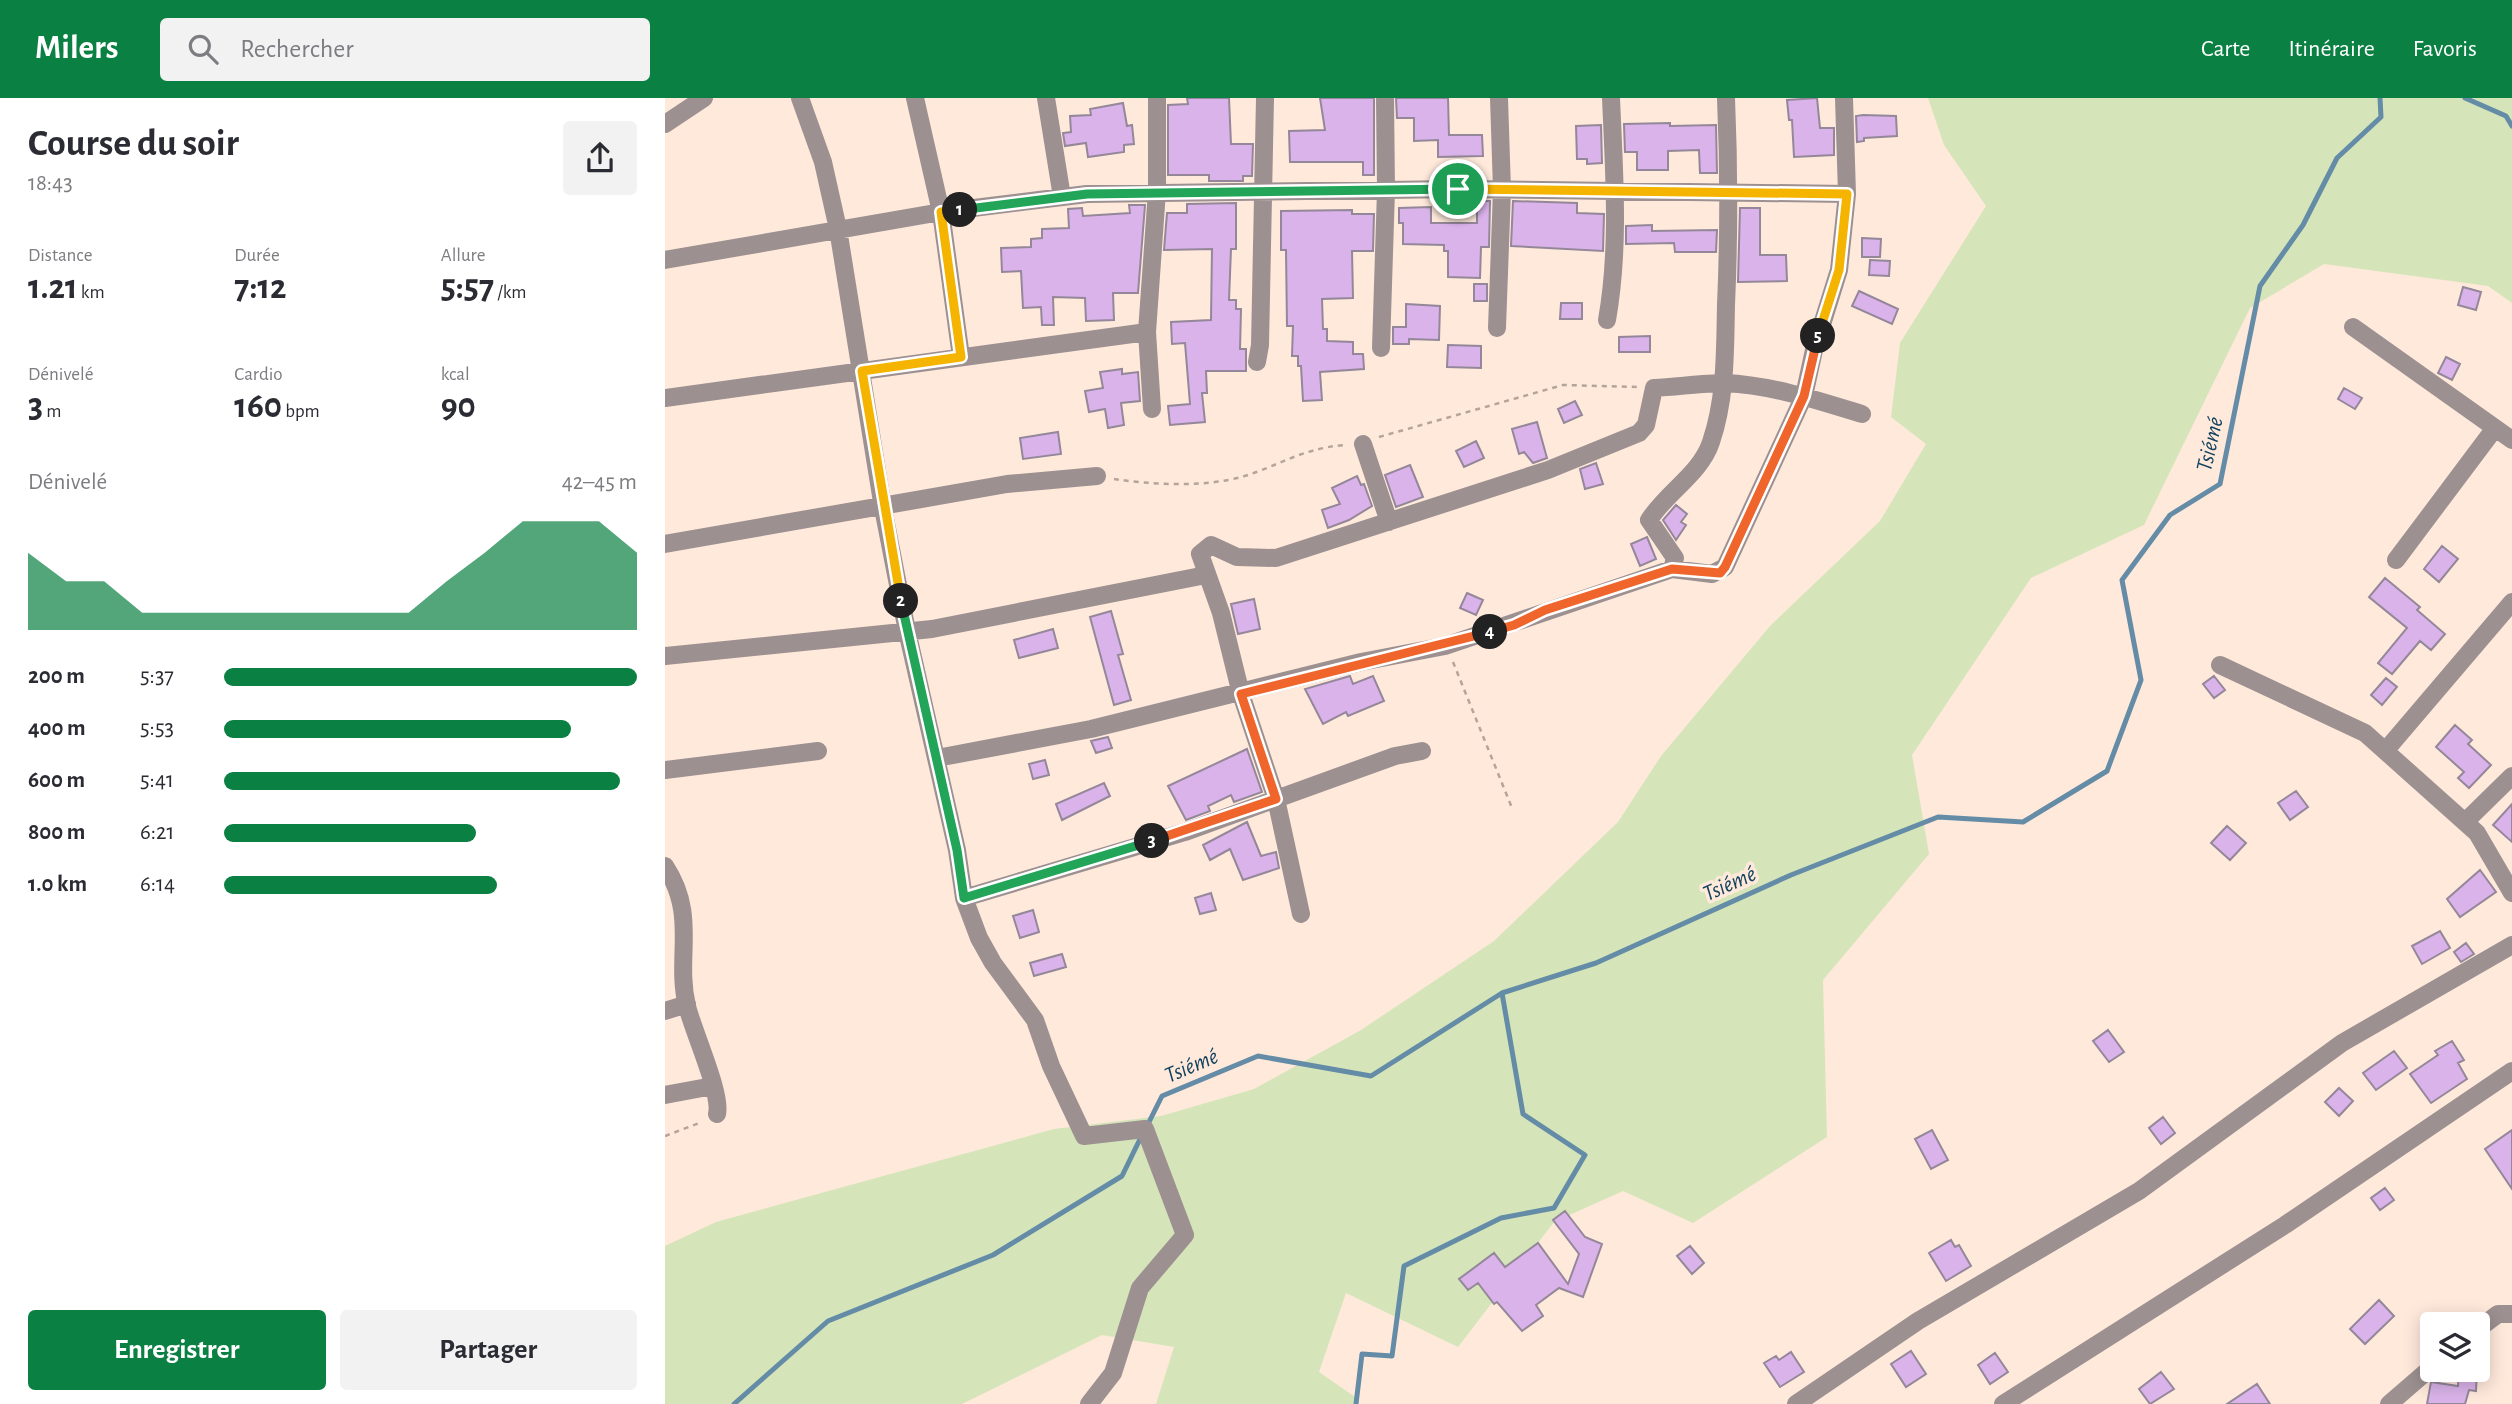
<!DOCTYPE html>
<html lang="fr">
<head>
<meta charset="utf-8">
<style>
	:root { --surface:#fff; --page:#f2f2f3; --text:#2b2b33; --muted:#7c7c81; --accent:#0b8043 }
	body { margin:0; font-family:"Alegreya Sans",sans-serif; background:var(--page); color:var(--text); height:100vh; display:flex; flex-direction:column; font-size:26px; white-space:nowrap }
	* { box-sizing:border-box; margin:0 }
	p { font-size:23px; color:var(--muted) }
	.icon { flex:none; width:38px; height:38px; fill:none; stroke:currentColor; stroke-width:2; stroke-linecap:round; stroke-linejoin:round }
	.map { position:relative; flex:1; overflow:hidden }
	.drawer { display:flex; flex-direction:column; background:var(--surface); width:665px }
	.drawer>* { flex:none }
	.tools { position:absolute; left:1755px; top:1214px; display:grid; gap:14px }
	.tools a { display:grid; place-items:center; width:70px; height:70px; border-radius:7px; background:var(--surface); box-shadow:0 4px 18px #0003; font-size:35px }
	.pin { position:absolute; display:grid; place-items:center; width:60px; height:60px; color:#fff; margin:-30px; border:4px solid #fff; border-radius:50%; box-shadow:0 2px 7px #0007 }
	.km { position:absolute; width:35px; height:35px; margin:-18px; border-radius:50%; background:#222; color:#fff; font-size:19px; line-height:35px; text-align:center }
	.round { display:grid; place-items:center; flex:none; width:74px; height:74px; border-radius:7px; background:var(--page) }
	.head { display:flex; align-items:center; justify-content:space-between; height:119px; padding:0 28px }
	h1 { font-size:38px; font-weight:700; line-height:52px }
	.stats { display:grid; grid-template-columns:repeat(3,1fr); gap:10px; height:119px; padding:7px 28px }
	.stats div { display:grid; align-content:center }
	.stats b { font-size:35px; font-weight:700 }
	.stats small { font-size:19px; font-weight:400 }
	.stats p { font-size:19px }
	.chart { height:196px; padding:14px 28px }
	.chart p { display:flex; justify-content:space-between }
	.chart svg { width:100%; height:126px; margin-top:7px; fill:var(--accent); opacity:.7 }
	.primary-button { display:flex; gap:14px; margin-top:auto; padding:14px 28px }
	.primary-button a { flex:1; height:80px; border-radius:7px; background:var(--accent); color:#fff; font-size:28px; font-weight:700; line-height:80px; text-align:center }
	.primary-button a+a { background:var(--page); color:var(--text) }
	ul { padding:0 28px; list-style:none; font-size:23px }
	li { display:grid; grid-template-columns:112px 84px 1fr; align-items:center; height:52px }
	li i { height:18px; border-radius:9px; background:var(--accent) }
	header { display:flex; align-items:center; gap:42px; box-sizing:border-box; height:98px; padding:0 35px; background:var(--accent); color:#fff }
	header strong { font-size:33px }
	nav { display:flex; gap:38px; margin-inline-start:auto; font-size:24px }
	.search { width:490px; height:63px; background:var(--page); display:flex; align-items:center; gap:18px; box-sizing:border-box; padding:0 24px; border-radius:7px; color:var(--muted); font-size:26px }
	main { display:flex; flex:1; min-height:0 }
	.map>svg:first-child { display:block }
	.green { fill:#d5e5b9 }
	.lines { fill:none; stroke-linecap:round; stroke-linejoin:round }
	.stream { stroke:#648ca7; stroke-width:5 }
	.building { fill:#dab3ea; stroke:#948799; stroke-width:2 }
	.path { stroke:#b5a499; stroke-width:2.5; stroke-dasharray:5 5; stroke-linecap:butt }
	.minor { stroke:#9c9091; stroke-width:18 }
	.split-1-casing { stroke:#fff; stroke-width:14 }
	.split-2-casing { stroke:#fff; stroke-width:14 }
	.split-3-casing { stroke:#fff; stroke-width:14 }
	.split-4-casing { stroke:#fff; stroke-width:14 }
	.split-5-casing { stroke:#fff; stroke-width:14 }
	.split-6-casing { stroke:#fff; stroke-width:14 }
	.split-1 { stroke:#22a559; stroke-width:9 }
	.split-2 { stroke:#f5b400; stroke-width:9 }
	.split-3 { stroke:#22a559; stroke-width:9 }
	.split-4 { stroke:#f0652b; stroke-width:9 }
	.split-5 { stroke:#f0652b; stroke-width:9 }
	.split-6 { stroke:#f5b400; stroke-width:9 }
	.labels { text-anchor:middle; stroke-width:7; stroke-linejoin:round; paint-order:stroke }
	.water-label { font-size:23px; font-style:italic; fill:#13425f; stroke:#ffe9db }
</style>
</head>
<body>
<header>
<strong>Milers</strong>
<div class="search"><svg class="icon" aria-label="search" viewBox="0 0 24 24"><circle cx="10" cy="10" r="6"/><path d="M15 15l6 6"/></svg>Rechercher</div>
<nav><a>Carte</a><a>Itinéraire</a><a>Favoris</a></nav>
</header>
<main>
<section class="drawer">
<div class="head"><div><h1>Course du soir</h1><p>18:43</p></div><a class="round"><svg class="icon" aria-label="share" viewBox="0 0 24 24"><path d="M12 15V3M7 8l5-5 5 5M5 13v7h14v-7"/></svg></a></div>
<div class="stats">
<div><p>Distance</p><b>1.21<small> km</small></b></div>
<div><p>Durée</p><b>7:12</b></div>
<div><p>Allure</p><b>5:57<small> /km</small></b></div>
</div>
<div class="stats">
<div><p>Dénivelé</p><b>3<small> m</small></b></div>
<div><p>Cardio</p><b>160<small> bpm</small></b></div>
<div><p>kcal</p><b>90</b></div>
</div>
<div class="chart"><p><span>Dénivelé</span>42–45 m</p>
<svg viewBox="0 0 160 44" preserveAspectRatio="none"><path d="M0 44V17L10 27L20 27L30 38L40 38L50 38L60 38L70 38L80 38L90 38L100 38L110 27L120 17L130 6L140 6L150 6L160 17V44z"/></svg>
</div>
<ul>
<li><b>200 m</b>5:37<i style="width:100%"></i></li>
<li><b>400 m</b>5:53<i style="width:84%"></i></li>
<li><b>600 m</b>5:41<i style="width:96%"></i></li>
<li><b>800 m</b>6:21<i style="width:61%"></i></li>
<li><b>1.0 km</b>6:14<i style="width:66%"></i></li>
</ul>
<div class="primary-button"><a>Enregistrer</a><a>Partager</a></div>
</section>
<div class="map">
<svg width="1847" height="1306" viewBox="0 0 1847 1306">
	<rect width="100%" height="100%" fill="#ffe9db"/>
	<!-- green -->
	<path class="green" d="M1263,0H1847V205L1823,188L1659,166L1585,210L1479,427L1366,480L1247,657L1264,756L1158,882L1162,1039L1028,1125L958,1093L889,1124L793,1249L681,1195L654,1274L693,1301L691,1306H491L509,1249L437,1237L297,1306H0V1148L51,1124L389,1031L496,1018L589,991L696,932L829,843L953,724L996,658L1105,528L1215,423L1261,346L1226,319L1235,245L1321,108L1279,47Z"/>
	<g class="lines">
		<!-- stream -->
		<path class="stream" d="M1800,0L1841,18L1847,28
			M482,1028L497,998L593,958L706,978L837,895L931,865L1126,777L1273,719L1358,724L1442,673L1476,582L1457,482L1505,417L1555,386L1595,188L1638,127L1672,60L1716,19L1715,0
			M69,1306L163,1223L328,1157L457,1078L477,1037
			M691,1306L697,1256L727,1258L739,1168L836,1120L889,1110L920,1057L858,1016L837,895"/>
	</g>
	<!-- building -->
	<path class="building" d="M522,0H564L566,46H588L587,78H578V83H544V77H503V7L523,6Z
		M655,0H709V77H698V64H625L624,33L660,32Z
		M731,0H783L784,37H817L818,58L773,59V42L749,43V20H732Z
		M1152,0L1155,30H1169V57L1129,59L1127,22H1124L1122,2Z
		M458,5L462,28L467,27L469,46L459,47V54L423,59L421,45L400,48L398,35L406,34L405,18L426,17L425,11Z
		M1198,17L1231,18L1232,38L1199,40V43L1192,44L1191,18Z
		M1005,25V28L1051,27L1052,75H1035L1034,52L1003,53V72H972V54H960L959,26Z
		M936,27L937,65L922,66V61H912L911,28Z
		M812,103H825L824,149H816L815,180L783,179V153H779V147L738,146V125H734V110L766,109V125H812Z
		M848,103L912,105V115L939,116L938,153L846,148Z
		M571,105V151H566L564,202H571V211H576L575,251H581V273H541L542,295H537L540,324L505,327L503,308L525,306L520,245L507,246L506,224L546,222L547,151L499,152L502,115H522V106Z
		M464,107H480L473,195H448L449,222L421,223L420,200L388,199L389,227H377L376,209L358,210L356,173L337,174L336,150L366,149V141L377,140V131L404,130L403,111L417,110L418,118L465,115Z
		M1075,110H1095V157H1121L1122,183L1073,184Z
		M687,112V116H709L708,153H687L688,200L657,201L658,231H662V243L688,244V256H698L699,271L655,274L657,302L638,303L636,268H633V258H627L628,228H622L621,152H616V113Z
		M987,127V133L1052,132L1051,154H1010L1009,145L961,146V128Z
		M1197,140L1216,141L1215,159H1197Z
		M1205,162L1225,163L1224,178L1204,177Z
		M809,186H822V203H809Z
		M1798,189L1816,194L1811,212L1793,207Z
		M1194,193L1233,211L1227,226L1187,208Z
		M896,205H917V221H895Z
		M741,206L775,208L774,242L744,241V246H728V229H741Z
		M985,238V254H954V239Z
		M783,247L816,248V270L782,269Z
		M1781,259L1795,266L1787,282L1773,275Z
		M457,271V276L473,274L475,303L456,305L459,327L443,330L440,311L424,314L420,293L438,290L435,274Z
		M1679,290L1697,300L1690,311L1673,301Z
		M910,303L917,317L899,325L893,311Z
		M872,324L882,360L868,365L859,354L854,356L847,331Z
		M393,334L396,356L358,361L355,340Z
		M811,343L819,360L799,369L791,353Z
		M931,365L938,386L920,391L915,371Z
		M745,367L758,399L731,409L720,377Z
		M692,378L696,387L699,386L707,408L684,422L663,430L657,412L675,406L667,390Z
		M1011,407L1022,416L1016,424L1021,427L1011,442L998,422Z
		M982,439L991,461L975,468L966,446Z
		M1777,448L1793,461L1774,484L1759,471Z
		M1720,480L1755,509L1752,512L1780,536L1766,552L1755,543L1727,576L1713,565L1742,530L1704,499Z
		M802,495L818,502L811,517L795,510Z
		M589,501L595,531L573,536L566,506Z
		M446,513L458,556L453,557L466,602L449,607L425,519Z
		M388,531L393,550L354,560L349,542Z
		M685,578L688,586L708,578L719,603L683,618L681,614L658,626L640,591Z
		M1549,578L1560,592L1549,600L1538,586Z
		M1721,580L1732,589L1717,607L1706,597Z
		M1790,627L1807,642L1803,646L1826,667L1804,690L1793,680L1799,674L1771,649Z
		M443,639L447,650L431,655L426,643Z
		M582,651L597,694L569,704L566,697L543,708L545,713L521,722L503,688Z
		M380,662L384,677L368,681L364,666Z
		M439,685L445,698L397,722L391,706Z
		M1631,693L1643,709L1625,722L1613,705Z
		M1847,706V744L1828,727Z
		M582,724L596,758L611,754L614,770L578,782L565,751L545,762L538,747Z
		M1562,728L1581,745L1565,762L1546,745Z
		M1815,772L1831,794L1795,819L1782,801Z
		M546,795L551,812L535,816L530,800Z
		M368,812L374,834L355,840L348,818Z
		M1775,833L1785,850L1757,866L1747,848Z
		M1801,845L1809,856L1796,864L1789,854Z
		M397,856L401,869L369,878L365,865Z
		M1443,932L1459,954L1444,964L1428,943Z
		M1787,943L1799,962L1793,965L1802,981L1766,1005L1745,976L1773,957L1770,953Z
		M1729,953L1742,970L1711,992L1698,975Z
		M1674,990L1688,1003L1674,1018L1660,1004Z
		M1498,1019L1510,1035L1496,1046L1484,1030Z
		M1267,1032L1283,1062L1266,1071L1250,1041Z
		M1847,1032V1091L1820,1051Z
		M1720,1090L1729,1102L1715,1112L1706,1100Z
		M900,1113L920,1139L937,1146L918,1199L894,1190L871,1207L878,1218L857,1233L832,1204L829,1206L813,1185L803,1192L794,1181L829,1155L840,1169L873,1145L903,1186L914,1156L888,1122Z
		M1286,1142L1290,1149L1294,1147L1306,1168L1281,1183L1264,1155Z
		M1025,1148L1039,1165L1027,1176L1012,1158Z
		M1714,1202L1729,1218L1700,1246L1685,1231Z
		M1246,1253L1261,1276L1241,1289L1226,1266Z
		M1126,1254L1139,1274L1115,1289L1099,1265L1111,1258L1114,1262Z
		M1330,1255L1343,1274L1325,1286L1313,1267Z
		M1794,1272H1812L1811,1293L1804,1292L1800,1306H1762L1766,1284L1793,1288Z
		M1496,1274L1509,1291L1485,1306L1474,1291Z
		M1592,1286L1605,1306H1562Z"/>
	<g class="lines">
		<!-- path -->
		<path class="path" d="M714,339L898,287L973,289
			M449,381C484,386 527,389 563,382C606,374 632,350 681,347
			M788,564L847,710
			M0,1038L37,1024"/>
		<!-- minor -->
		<path class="minor" d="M135,0L158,64L173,131L218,410L242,533L292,752L299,800L314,840L328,865L370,922L386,968L419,1038L480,1031L520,1137L475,1190L448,1275L424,1306
			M250,0L276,114L296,259
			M381,0L397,99
			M0,26L39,0
			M0,162L276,114L422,96L793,91L1182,96
			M942,222C955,149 949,73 946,0
			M1688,229L1847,342
			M832,230L837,92L834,0
			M716,250L721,92L720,0
			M592,264L595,247L600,0
			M0,300L482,234
			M487,311L482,234L492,93V0
			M698,346L724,424
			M0,446L342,386L432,378
			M1731,462L1830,330
			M1007,471L1047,476L1060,469L1139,298L1149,252L1174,172L1182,96L1179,0
			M0,558L267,531L541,477
			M1555,567L1700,635L1812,735L1847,795
			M1721,652L1847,504
			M272,660L426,631L696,564L780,548L1007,471L1010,460L984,422C1001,395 1036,375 1046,344C1061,300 1060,253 1061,207C1064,138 1064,69 1061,0
			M0,672L153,653
			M1800,724L1847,678
			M0,768C33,818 10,858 22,908C28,933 57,996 52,1016
			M299,800L520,734L730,658L757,653
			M636,816L611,701L576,596L556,515L535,456L546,447L572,459L611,460L883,372L974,335L981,327L989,290C1012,289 1037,285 1060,285C1106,287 1152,302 1197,316
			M0,913L22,906
			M0,997L48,988
			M1813,1231L1833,1216H1847
			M1131,1306L1253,1223L1474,1093L1677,945L1847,847
			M1338,1306L1620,1127L1847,973
			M1724,1306L1768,1268"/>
	</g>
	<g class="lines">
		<!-- split-1 casing -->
		<g class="split-1-casing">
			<path id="split-1" d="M295,112L422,96L793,91"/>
		</g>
		<!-- split-2 casing -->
		<g class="split-2-casing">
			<path id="split-2" d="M236,503L197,273L296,259L276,114L295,112"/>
		</g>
		<!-- split-3 casing -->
		<g class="split-3-casing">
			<path id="split-3" d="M236,503L292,752L299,800L487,743"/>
		</g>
		<!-- split-4 casing -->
		<g class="split-4-casing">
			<path id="split-4" d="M487,743L611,701L576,596L825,534"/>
		</g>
		<!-- split-5 casing -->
		<g class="split-5-casing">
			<path id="split-5" d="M825,534L849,527L880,512L1007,471L1055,475L1060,469L1139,298L1153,238"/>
		</g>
		<!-- split-6 casing -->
		<g class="split-6-casing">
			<path id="split-6" d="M793,91L1182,96L1174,172L1153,238"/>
		</g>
		<!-- split-1 -->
		<use href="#split-1" class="split-1"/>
		<!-- split-2 -->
		<use href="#split-2" class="split-2"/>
		<!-- split-3 -->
		<use href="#split-3" class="split-3"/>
		<!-- split-4 -->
		<use href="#split-4" class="split-4"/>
		<!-- split-5 -->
		<use href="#split-5" class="split-5"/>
		<!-- split-6 -->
		<use href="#split-6" class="split-6"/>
	</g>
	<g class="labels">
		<!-- water labels -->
		<g class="water-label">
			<text transform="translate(1544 346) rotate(-77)" y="8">Tsiémé</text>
			<text transform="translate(1064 785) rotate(-24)" y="8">Tsiémé</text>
			<text transform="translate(526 967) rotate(-23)" y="8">Tsiémé</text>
		</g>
	</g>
</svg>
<div class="tools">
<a><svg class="icon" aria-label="layers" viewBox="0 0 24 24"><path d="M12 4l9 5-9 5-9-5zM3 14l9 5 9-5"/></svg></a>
</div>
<div class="pin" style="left:793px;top:91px;background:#1e9e55"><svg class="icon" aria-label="arrive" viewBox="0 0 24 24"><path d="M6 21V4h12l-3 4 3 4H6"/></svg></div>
<b class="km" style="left:295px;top:112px">1</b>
<b class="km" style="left:236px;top:503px">2</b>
<b class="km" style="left:487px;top:743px">3</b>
<b class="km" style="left:825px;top:534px">4</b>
<b class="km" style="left:1153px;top:238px">5</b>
</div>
</main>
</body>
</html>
